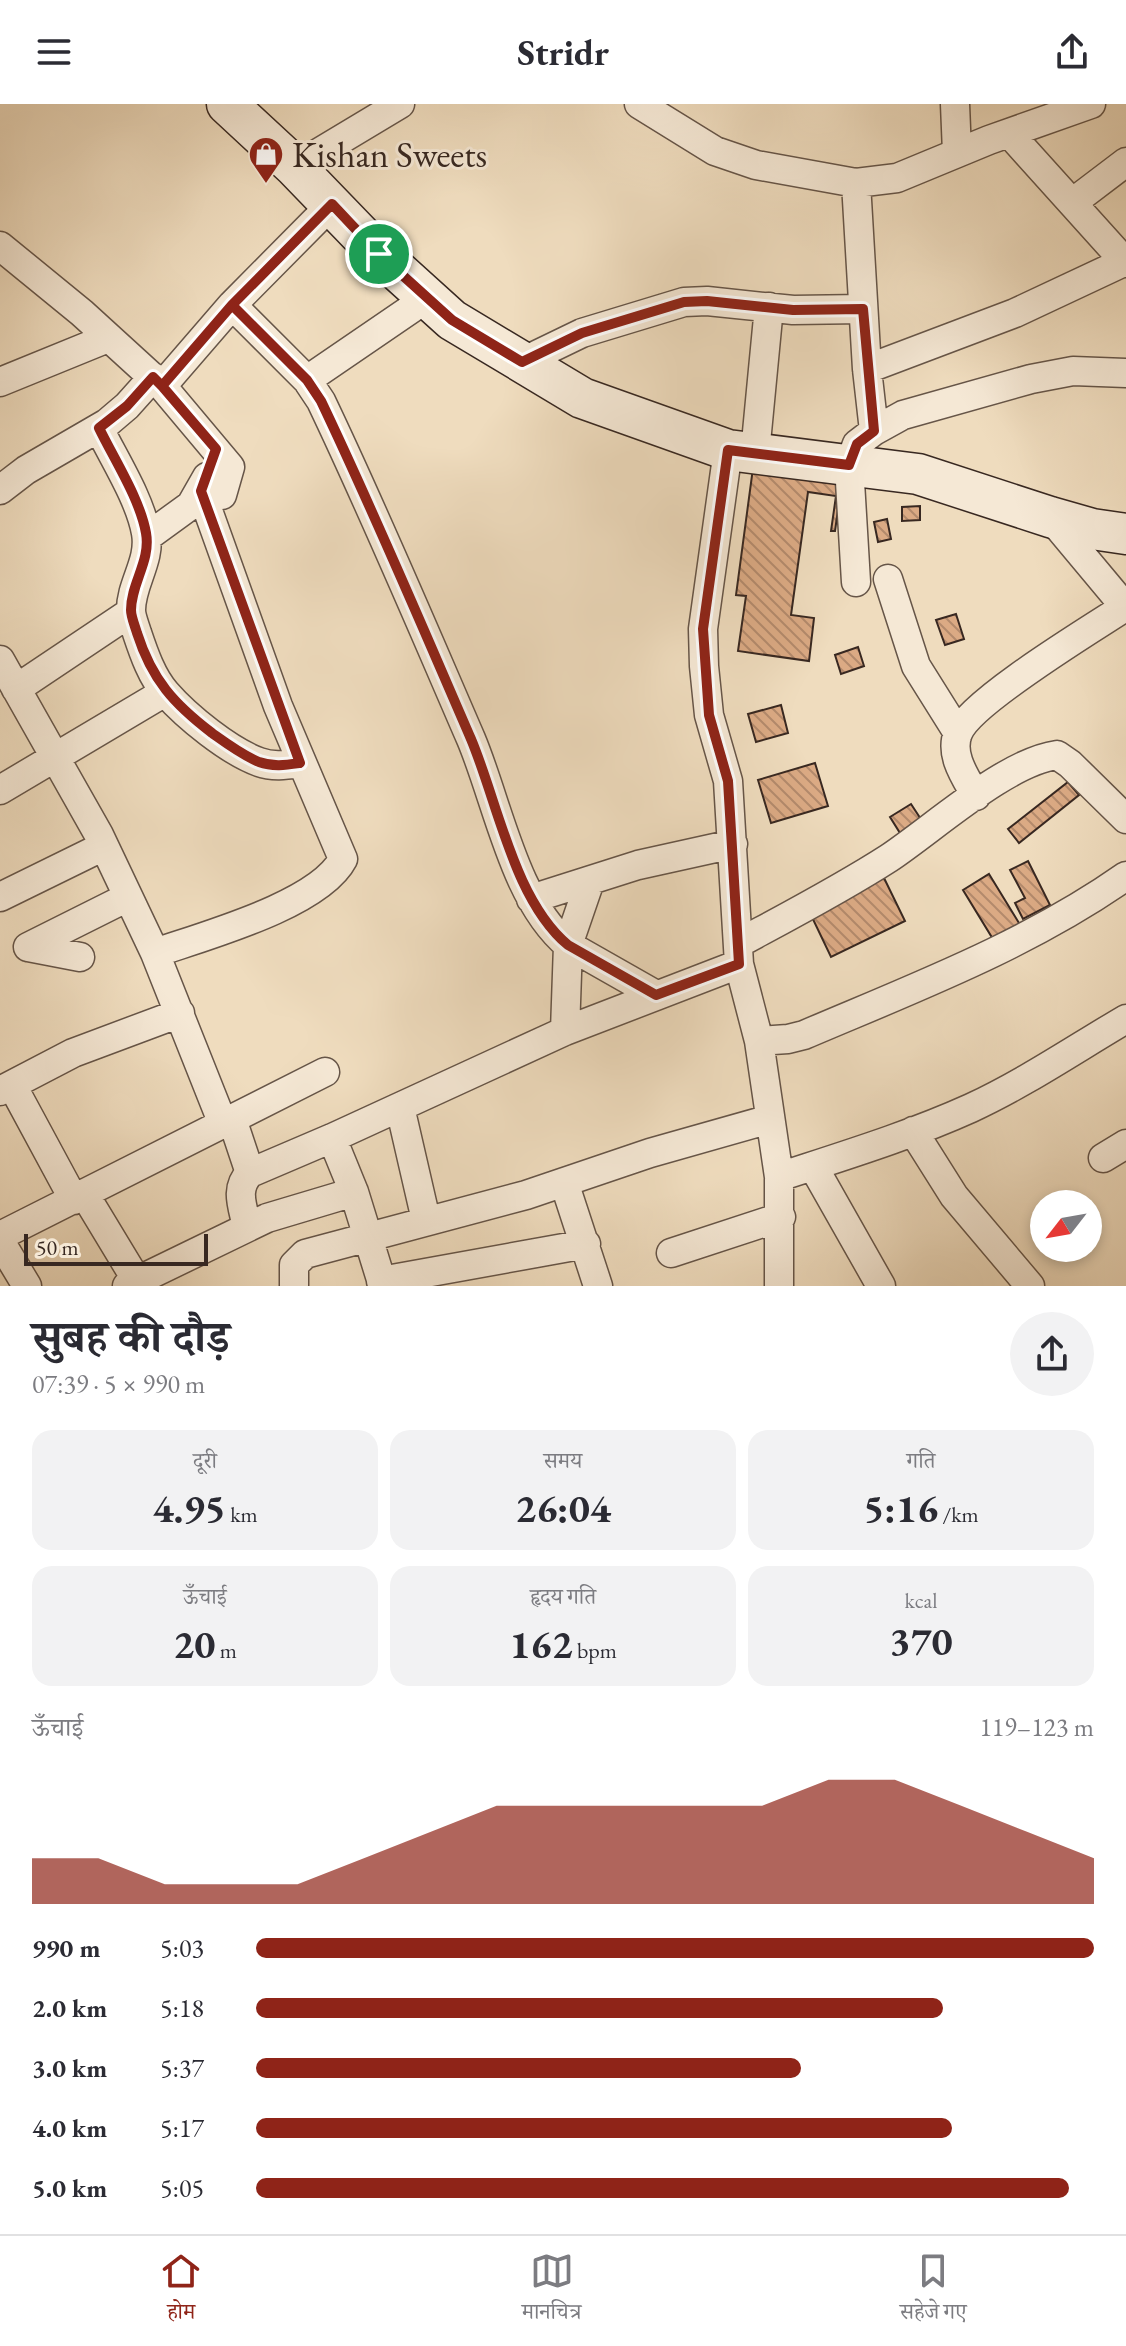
<!DOCTYPE html>
<html lang="hi">
<head>
<meta charset="utf-8">
<style>
	:root { --surface:#fff; --page:#f2f2f3; --text:#2b2b33; --muted:#7c7c81; --line:#e1e1e2; --accent:#8f2418 }
	body { margin:0; font-family:"EB Garamond","Noto Serif Devanagari",serif; background:var(--page); color:var(--text); height:100vh; display:flex; flex-direction:column; font-size:30px; white-space:nowrap }
	* { box-sizing:border-box; margin:0 }
	p { font-size:26px; color:var(--muted) }
	.icon { flex:none; width:44px; height:44px; fill:none; stroke:currentColor; stroke-width:2; stroke-linecap:round; stroke-linejoin:round }
	.map { position:relative; height:1182px; overflow:hidden }
	.drawer { display:flex; flex-direction:column; background:var(--surface); flex:1 }
	.drawer>* { flex:none }
	.needle { width:52px; rotate:239deg }
	.buttons { position:absolute; left:1030px; top:1086px; display:grid; gap:16px }
	.buttons a { display:grid; place-items:center; width:72px; height:72px; border-radius:50%; background:var(--surface); box-shadow:0 4px 12px #0003; font-size:40px }
	.scale { position:absolute; left:24px; bottom:20px; width:184px; box-sizing:border-box; padding-left:8px; border:4px solid #382821; border-top:0; font-size:22px; line-height:28px; white-space:nowrap; color:#382821; -webkit-text-stroke:6px #f5e8d5; paint-order:stroke }
	.pin { position:absolute; display:grid; place-items:center; width:68px; height:68px; color:#fff; margin:-34px; border:4px solid #fff; border-radius:50%; box-shadow:0 2px 8px #0007 }
	.round { display:grid; place-items:center; flex:none; width:84px; height:84px; border-radius:42px; background:var(--page) }
	.summary { display:flex; align-items:center; justify-content:space-between; height:136px; padding:0 32px }
	h1 { font-size:44px; font-weight:700; line-height:60px }
	.metrics { display:grid; grid-template-columns:repeat(3,1fr); gap:12px; height:136px; padding:8px 32px }
	.metrics div { display:grid; align-content:center; border-radius:20px; background:var(--page); text-align:center }
	.metrics b { font-size:40px; font-weight:700 }
	.metrics small { font-size:22px; font-weight:400 }
	.metrics p { font-size:22px }
	.chart { height:224px; padding:16px 32px }
	.chart p { display:flex; justify-content:space-between }
	.chart svg { width:100%; height:144px; margin-top:8px; fill:var(--accent); opacity:.7 }
	ul { padding:0 32px; list-style:none; font-size:26px }
	li { display:grid; grid-template-columns:128px 96px 1fr; align-items:center; height:60px }
	li i { height:20px; border-radius:10px; background:var(--accent) }
	header { display:flex; justify-content:space-between; align-items:center; height:104px; padding:0 32px; background:var(--surface); font-size:36px; font-weight:700 }
	.menu { display:flex; justify-content:space-around; align-items:center; height:112px; border-top:2px solid var(--line); background:var(--surface); font-size:22px; color:var(--muted) }
	.menu a { display:grid; justify-items:center; gap:4px }
	.menu .on { color:var(--accent) }
	.map>svg:first-child { display:block }
	.building { fill:url(#building-back-hatch); stroke:#382821; stroke-width:2 }
	.lines { fill:none; stroke-linecap:round; stroke-linejoin:round }
	.street-casing { stroke:#665548; stroke-width:31 }
	.secondary-casing { stroke:#382821; stroke-width:43 }
	.street { stroke:#f5e8d5; stroke-width:28 }
	.secondary { stroke:#f5e8d5; stroke-width:40 }
	.route-casing { stroke:#fff; stroke-width:16 }
	.route { stroke:#8f2418; stroke-width:10 }
	.labels { text-anchor:middle; stroke-width:6; stroke-linejoin:round; paint-order:stroke }
	.poi-label { font-size:36px; fill:#382821; stroke:#f5e8d5; text-anchor:start }
</style>
</head>
<body>
<header><svg class="icon" aria-label="menu" viewBox="0 0 24 24"><path d="M4 6h16M4 12h16M4 18h16"/></svg>Stridr<svg class="icon" aria-label="share" viewBox="0 0 24 24"><path d="M12 15V3M7 8l5-5 5 5M5 13v7h14v-7"/></svg></header>
<div class="map">
<svg width="1126" height="1182" viewBox="0 0 1126 1182">
	<defs>
		<pattern id="building-back-hatch" width="6" height="6" patternUnits="userSpaceOnUse" patternTransform="scale(2)"><rect width="6" height="6" fill="#dbaa84"/><path d="M-1 5l2 2M0 0l6 6M5-1l2 2" fill="none" stroke="#b38a6c"/></pattern>
	</defs>
	<rect width="100%" height="100%" fill="#efdcbe"/>
	<filter id="stains"><feTurbulence type="fractalNoise" baseFrequency=".0025" numOctaves="4"/><feColorMatrix values="0 0 0 0 .2 0 0 0 0 .09 0 0 0 0 .02 0 0 0 .5 -.17"/></filter>
	<radialGradient id="worn" r=".72"><stop offset=".6" stop-color="#630" stop-opacity="0"/><stop offset="1" stop-color="#630" stop-opacity=".3"/></radialGradient>
	<!-- building -->
	<path class="building" d="M753,364L842,377L835,427H831L836,392L808,388L791,511L814,514L809,557L738,547L746,492L736,491Z
		M920,402V416L902,417V403Z
		M887,415L891,435L878,438L874,418Z
		M956,510L964,535L945,541L936,516Z
		M858,543L864,562L841,570L835,551Z
		M781,601L788,629L756,638L748,610Z
		M815,659L828,702L771,719L758,676Z
		M1068,678L1079,691L1019,739L1008,725Z
		M911,700L926,723L905,737L890,713Z
		M1028,757L1050,801L1023,815L1015,799L1025,794L1010,766Z
		M989,770L1022,824L996,840L963,786Z
		M884,774L905,817L831,853L810,809Z"/>
	<g class="lines">
		<!-- street casing -->
		<g class="street-casing">
			<path id="street" d="M639,0L715,47L756,61L856,79L897,74L989,36L1091,0
				M955,0L957,49
				M1009,29L1126,159
				M295,63L400,0
				M856,79L867,265L874,327
				M1072,99L1126,58
				M0,142L82,209L162,282L232,201L332,100
				M232,201L307,276L321,297C374,408 422,522 471,635C498,699 514,796 568,841L656,891
				M522,258L582,229L684,198L707,197L793,206L863,205
				M867,265L1015,209L1126,157
				M307,276L427,194
				M0,278L108,234
				M162,282L230,363L222,391
				M99,324C114,355 140,395 146,429C151,457 131,479 131,506C131,513 135,522 137,529C144,550 152,573 166,589C187,613 229,647 259,658C273,663 286,661 300,659
				M728,346L703,525L704,562L709,611L728,677L739,860L759,937L779,1073V1182
				M755,349L769,203
				M0,386L26,366L107,319L127,302L153,273
				M1050,413L1126,504
				M147,433L191,401L207,373
				M888,475L916,562L958,629
				M856,478L849,361L857,340L874,327L903,311L1031,275L1073,267L1126,269
				M0,556L99,731L155,849L223,1020
				M16,585L131,508
				M0,686L165,588
				M976,692C966,674 949,651 958,629C970,598 1093,524 1125,503
				M0,793L104,742
				M531,795L638,761L733,740
				M739,839C789,812 841,785 889,754C934,724 1006,658 1057,651L1070,660L1126,715
				M28,843L128,793
				M28,843L80,853
				M155,849C204,832 319,801 343,755L278,602L201,387
				M565,927L568,841L590,777
				M759,937L788,935L804,931C914,884 1028,841 1126,772
				M12,981L74,1096
				M0,987L73,949L180,909
				M400,1003L426,1116
				M232,1015L250,1069
				M913,1027L954,1092L1030,1182
				M332,1034L354,1088L383,1182
				M1103,1054L1126,1040
				M813,1062L881,1182
				M779,1073C843,1052 909,1032 971,1004C1025,979 1075,945 1126,915
				M564,1078L598,1182
				M85,1091L137,1177L127,1182
				M247,1123C243,1103 234,1085 250,1069L332,1034L565,927L739,860
				M0,1132L325,968
				M0,1137L27,1182
				M671,1149L781,1113
				M137,1177L267,1114L354,1088
				M381,1177L586,1140
				M294,1182V1161L305,1150L526,1091L650,1049L770,1015"/>
		</g>
		<!-- secondary casing -->
		<g class="secondary-casing">
			<path id="secondary" d="M227,0L295,63L379,150L452,216L582,294L728,346L918,370L1050,413L1092,425L1126,430"/>
		</g>
		<!-- street -->
		<use href="#street" class="street"/>
		<!-- secondary -->
		<use href="#secondary" class="secondary"/>
	</g>
	<g class="lines">
		<!-- route casing -->
		<g class="route-casing">
			<path id="route" d="M379,150L332,100L232,201L162,282L216,345L201,387L300,659C286,661 273,663 259,658C242,651 226,639 212,629C174,600 152,576 137,529C135,522 131,513 131,506C131,479 151,457 146,429C140,395 114,355 99,324L127,302L153,273L162,282L232,201L307,276L321,297C374,408 422,522 471,635C498,699 514,796 568,841L656,891L739,860L728,677L709,611L703,525L728,346L849,361L857,340L874,327L863,205L793,206L707,197L684,198L582,229L522,258L452,216L379,150"/>
		</g>
		<!-- route -->
		<use href="#route" class="route"/>
	</g>
	<!-- icons -->
	<defs>
		<g id="shop-pin" transform="scale(1.8)"><path d="M0 17L-7.5 6A9.5 9.5 0 1 1 7.5 6Z" fill="#8f2418" stroke="#f5e8d5"/><path d="M-5-2.5h2.3a2.7 3.5 0 0 1 5.4 0H5L5.5 6h-11ZM-1.5-2.5h3a1.5 2.3 0 0 0-3 0Z" fill="#fff"/></g>
	</defs>
	<g fill-rule="evenodd">
		<use href="#shop-pin" x="266" y="50"/>
	</g>
	<g class="labels">
		<!-- poi labels -->
		<g class="poi-label">
			<text x="292" y="63">Kishan Sweets</text>
		</g>
	</g>
	<rect width="100%" height="100%" filter="url(#stains)"/>
	<rect width="100%" height="100%" fill="url(#worn)"/>
</svg>
<div class="buttons">
<a><svg class="needle" viewBox="-14 -14 28 28"><path d="M0-13l5 13h-10z" fill="#e53935"/><path d="M0 13l5-13h-10z" fill="#7c7c81"/></svg></a>
</div>
<div class="scale">50 m</div>
<div class="pin" style="left:379px;top:150px;background:#1e9e55"><svg class="icon" aria-label="arrive" viewBox="0 0 24 24"><path d="M6 21V4h12l-3 4 3 4H6"/></svg></div>
</div>
<section class="drawer">
<div class="summary"><div><h1>सुबह की दौड़</h1><p>07:39 · 5 × 990 m</p></div><a class="round"><svg class="icon" aria-label="share" viewBox="0 0 24 24"><path d="M12 15V3M7 8l5-5 5 5M5 13v7h14v-7"/></svg></a></div>
<div class="metrics">
<div><p>दूरी</p><b>4.95<small> km</small></b></div>
<div><p>समय</p><b>26:04</b></div>
<div><p>गति</p><b>5:16<small> /km</small></b></div>
</div>
<div class="metrics">
<div><p>ऊँचाई</p><b>20<small> m</small></b></div>
<div><p>हृदय गति</p><b>162<small> bpm</small></b></div>
<div><p>kcal</p><b>370</b></div>
</div>
<div class="chart"><p><span>ऊँचाई</span>119–123 m</p>
<svg viewBox="0 0 160 44" preserveAspectRatio="none"><path d="M0 44V30L10 30L20 38L30 38L40 38L50 30L60 22L70 14L80 14L90 14L100 14L110 14L120 6L130 6L140 14L150 22L160 30V44z"/></svg>
</div>
<ul>
<li><b>990 m</b>5:03<i style="width:100%"></i></li>
<li><b>2.0 km</b>5:18<i style="width:82%"></i></li>
<li><b>3.0 km</b>5:37<i style="width:65%"></i></li>
<li><b>4.0 km</b>5:17<i style="width:83%"></i></li>
<li><b>5.0 km</b>5:05<i style="width:97%"></i></li>
</ul>
</section>
<nav class="menu">
<a class="on"><svg class="icon" aria-label="home" viewBox="0 0 24 24"><path d="M3 11l9-7 9 7M6 9v11h12V9"/></svg>होम</a>
<a><svg class="icon" aria-label="map" viewBox="0 0 24 24"><path d="M3 6l6-2 6 2 6-2v14l-6 2-6-2-6 2zM9 4v14M15 6v14"/></svg>मानचित्र</a>
<a><svg class="icon" aria-label="saved" viewBox="0 0 24 24"><path d="M7 4h10v16l-5-4-5 4z"/></svg>सहेजे गए</a>
</nav>
</body>
</html>
